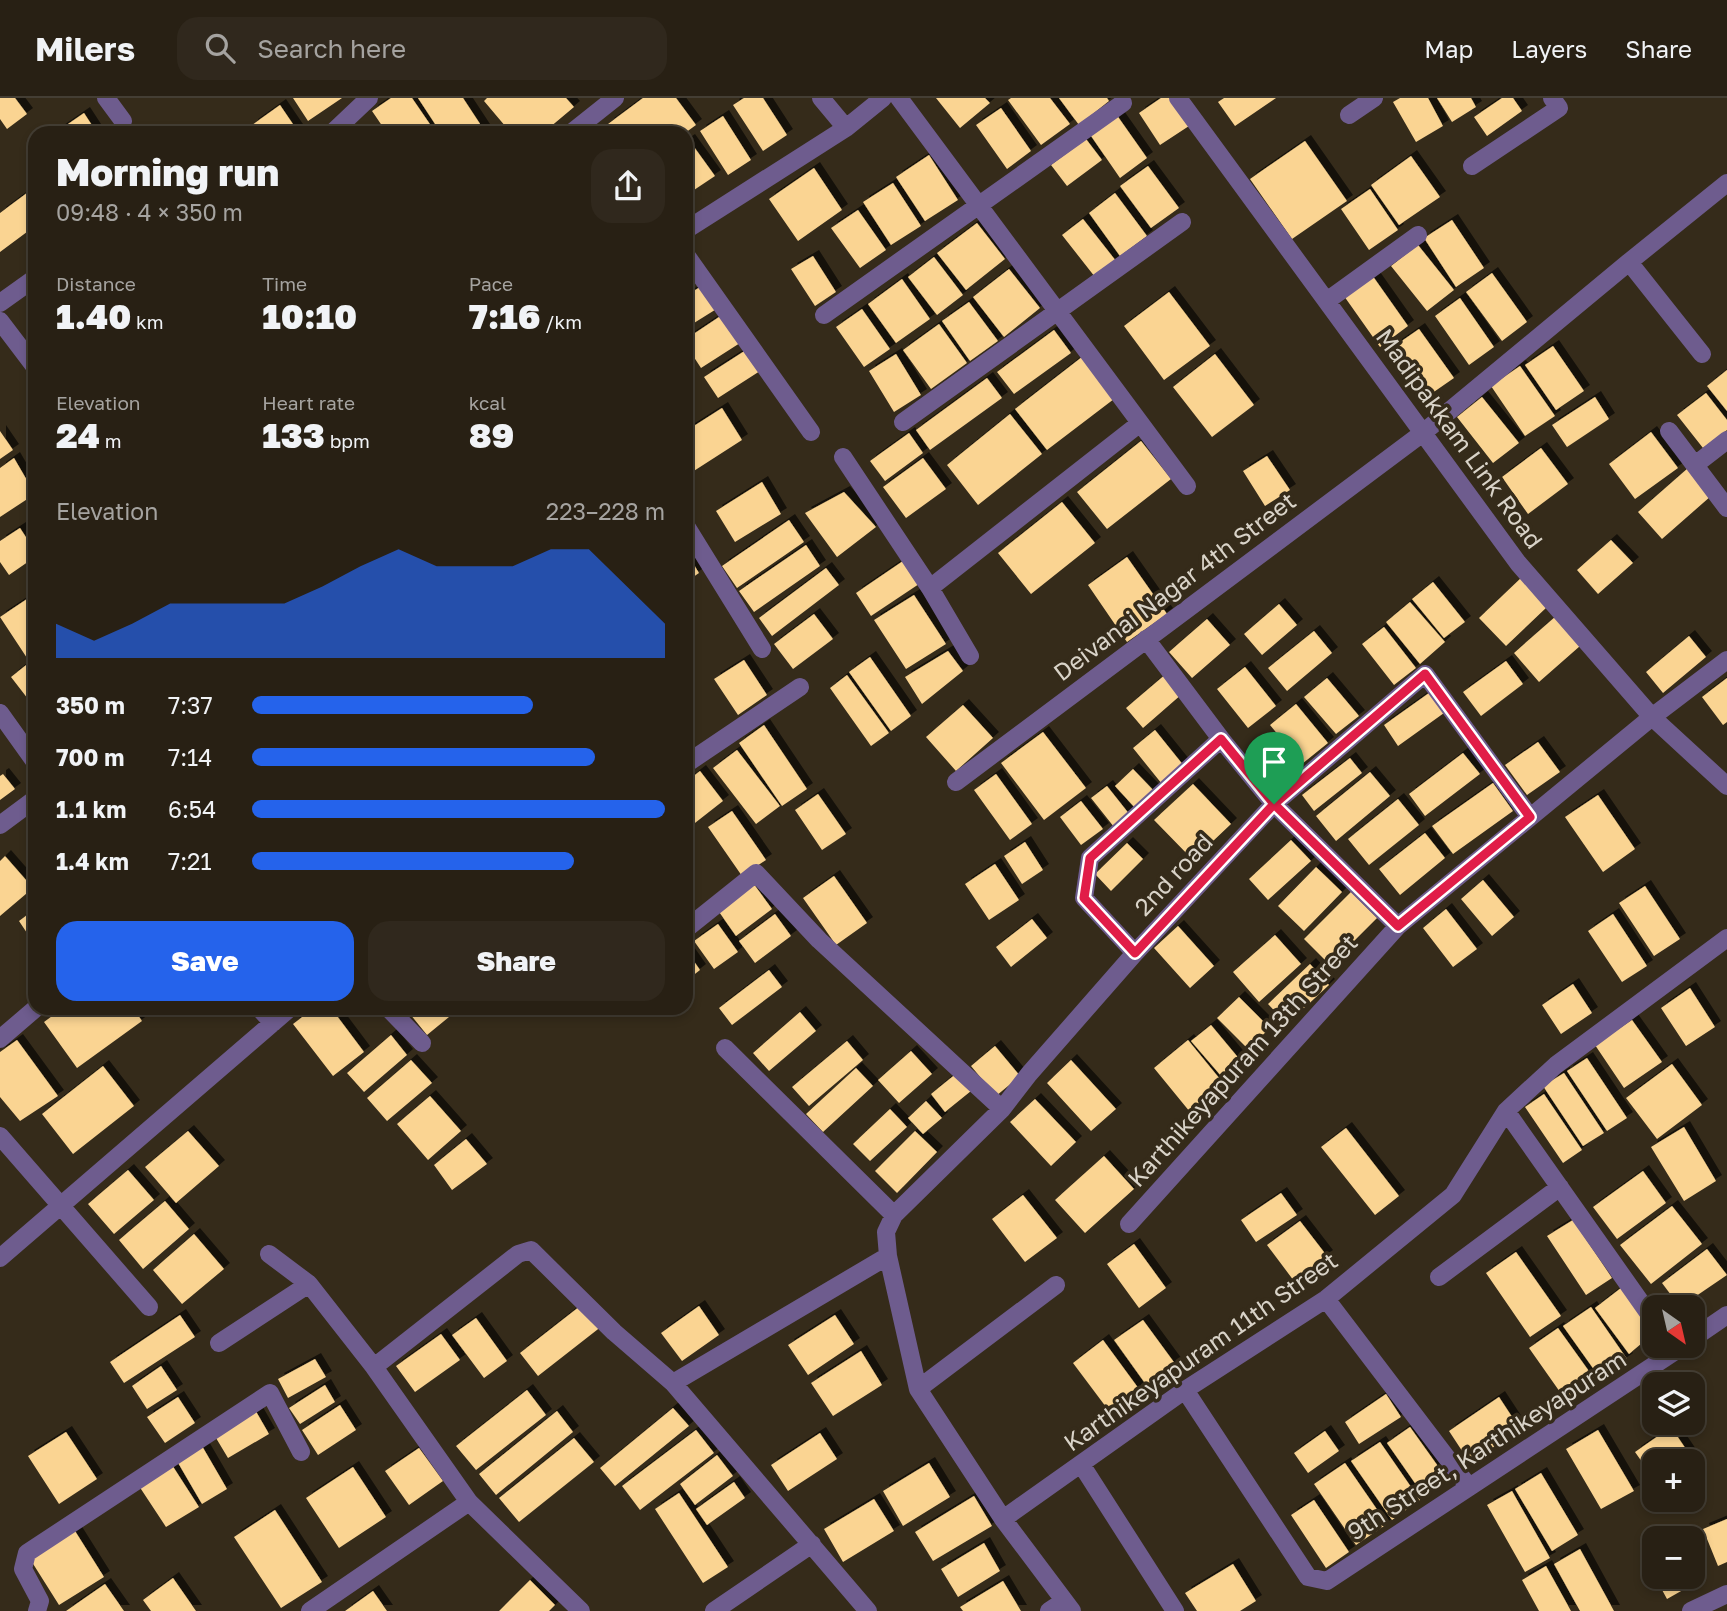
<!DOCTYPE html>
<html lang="en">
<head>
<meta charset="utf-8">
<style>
	:root { --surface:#282014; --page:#30281d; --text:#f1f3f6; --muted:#a5a3a0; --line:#443e34; --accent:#2563eb }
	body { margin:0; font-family:"Golos Text",sans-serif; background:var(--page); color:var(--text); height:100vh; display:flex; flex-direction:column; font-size:26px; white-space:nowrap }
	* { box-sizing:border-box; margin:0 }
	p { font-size:23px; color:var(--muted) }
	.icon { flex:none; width:38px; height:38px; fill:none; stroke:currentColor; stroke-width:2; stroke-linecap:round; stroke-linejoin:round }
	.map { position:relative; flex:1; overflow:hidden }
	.side { position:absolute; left:28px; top:28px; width:665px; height:889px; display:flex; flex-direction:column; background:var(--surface); border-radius:21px; box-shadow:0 4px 10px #0003,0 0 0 2px var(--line) }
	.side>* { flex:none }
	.needle { width:46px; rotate:146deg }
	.controls { position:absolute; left:1642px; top:1197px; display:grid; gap:14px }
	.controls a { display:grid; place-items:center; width:63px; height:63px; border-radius:14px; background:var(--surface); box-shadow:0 4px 10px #0003,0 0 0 2px var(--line); font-size:35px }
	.pin { position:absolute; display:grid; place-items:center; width:60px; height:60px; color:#fff; margin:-72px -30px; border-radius:50% 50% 50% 0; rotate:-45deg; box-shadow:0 0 7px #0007 }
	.pin .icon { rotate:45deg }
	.round { display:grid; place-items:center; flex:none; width:74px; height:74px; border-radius:21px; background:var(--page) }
	.head { display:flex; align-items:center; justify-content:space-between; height:119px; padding:0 28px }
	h1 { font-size:38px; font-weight:800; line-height:52px }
	.figures { display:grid; grid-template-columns:repeat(3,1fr); gap:10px; height:119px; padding:7px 28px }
	.figures div { display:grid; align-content:center }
	.figures b { font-size:35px; font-weight:800 }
	.figures small { font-size:19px; font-weight:400 }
	.figures p { font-size:19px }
	.chart { height:196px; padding:14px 28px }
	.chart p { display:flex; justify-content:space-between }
	.chart svg { width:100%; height:126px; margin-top:7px; fill:var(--accent); opacity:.7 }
	.button { display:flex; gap:14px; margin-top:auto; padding:14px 28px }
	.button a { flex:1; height:80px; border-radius:21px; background:var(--accent); color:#fff; font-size:28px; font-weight:800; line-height:80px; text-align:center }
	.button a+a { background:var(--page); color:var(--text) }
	ul { padding:0 28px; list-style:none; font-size:23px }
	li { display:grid; grid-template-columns:112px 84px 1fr; align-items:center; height:52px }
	li i { height:18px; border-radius:9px; background:var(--accent) }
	header { display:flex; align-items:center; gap:42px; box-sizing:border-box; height:98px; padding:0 35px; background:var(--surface); border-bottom:2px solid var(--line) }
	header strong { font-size:33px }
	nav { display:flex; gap:38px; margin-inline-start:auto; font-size:24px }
	.search { width:490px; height:63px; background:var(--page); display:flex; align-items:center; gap:18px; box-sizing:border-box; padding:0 24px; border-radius:21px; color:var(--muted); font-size:26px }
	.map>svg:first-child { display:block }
	.building { fill:#fad492; filter:url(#shadow) }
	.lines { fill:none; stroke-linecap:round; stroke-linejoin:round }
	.minor { stroke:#6e5c8e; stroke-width:18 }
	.route-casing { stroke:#fff; stroke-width:14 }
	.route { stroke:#e11d48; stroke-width:9 }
	.labels { text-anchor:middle; stroke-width:7; stroke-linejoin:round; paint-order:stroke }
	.street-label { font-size:24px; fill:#d9d3c8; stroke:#352b1a }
</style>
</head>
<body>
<header>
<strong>Milers</strong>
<div class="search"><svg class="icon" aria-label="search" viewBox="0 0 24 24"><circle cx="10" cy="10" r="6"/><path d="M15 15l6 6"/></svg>Search here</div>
<nav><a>Map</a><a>Layers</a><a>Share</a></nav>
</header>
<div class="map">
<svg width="1727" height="1513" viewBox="0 0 1727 1513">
	<defs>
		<filter id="shadow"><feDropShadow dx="6" dy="-6" stdDeviation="0" flood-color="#0009"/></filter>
	</defs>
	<rect width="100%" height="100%" fill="#352b1a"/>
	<!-- building -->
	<path class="building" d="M0,0H15L27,16L7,31L0,21Z
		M293,0H342L308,23Z
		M391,0H412L436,35H387L372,13Z
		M418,0H463L486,35H441Z
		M487,0H566L574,9L543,35H511L484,3Z
		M643,0H676L696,27L685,35H615L608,26Z
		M744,0H763L787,37L763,53L733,7Z
		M936,0H985L990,5L960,30Z
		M1011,0H1050L1070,26L1041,47L1008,2Z
		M1059,0H1107L1109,3L1079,27Z
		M1161,0H1170L1189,28L1160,47L1139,15Z
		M1224,0H1276L1235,28L1218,4Z
		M1400,0H1428L1443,28L1416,44L1393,4Z
		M1437,0H1471L1476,9L1452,24Z
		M1502,0H1513L1522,13L1487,38L1474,19Z
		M280,7L299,35H258L252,27Z
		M1001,10L1031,53L1007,71L976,27Z
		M84,15L97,35H55Z
		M1116,16L1147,60L1120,80L1089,35Z
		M723,18L751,62L728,77L700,33Z
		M1086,41L1102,62L1067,88L1051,67Z
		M689,42L715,78L691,94L686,87V44Z
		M1305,43L1347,103L1292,141L1250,81Z
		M929,57L958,102L925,123L896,79Z
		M1411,58L1440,99L1399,127L1371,87Z
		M1148,68L1179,110L1151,130L1120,88Z
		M814,70L842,112L798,143L769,101Z
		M893,85L921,128L891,147L863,104Z
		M35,89V128L0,154V115Z
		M1370,91L1398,132L1369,152L1341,111Z
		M1115,95L1147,138L1120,158L1089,115Z
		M858,112L886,152L860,170L831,130Z
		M1083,121L1116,163L1095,179L1062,137Z
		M1452,122L1484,170L1456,189L1424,140Z
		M977,125L1005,161L966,192L937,155Z
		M1418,147L1454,192L1427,213L1391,168Z
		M813,158L836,194L815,208L791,171Z
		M934,159L963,197L937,217L908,179Z
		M1009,171L1040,210L1004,239L973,199Z
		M1492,175L1527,224L1502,243L1466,194Z
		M1372,177L1408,228L1380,249L1344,198Z
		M902,181L930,221L896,245L868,206Z
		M703,187L718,210L686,230V198Z
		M1169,194L1210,248L1164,282L1124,228Z
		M1460,200L1494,249L1469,267L1435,218Z
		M969,204L998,243L970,263L942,223Z
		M862,211L890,251L864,269L836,229Z
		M722,217L740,245L701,270L686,247V241Z
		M939,226L967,265L931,291L903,252Z
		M1419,231L1454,280L1428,298L1393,249Z
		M1054,232L1071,255L1014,296L997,274Z
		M1553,248L1584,293L1556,312L1525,267Z
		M746,252L760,273L718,300L704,279Z
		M896,256L921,297L894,314L869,273Z
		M1215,256L1254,307L1212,339L1173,289Z
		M1082,259L1114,301L1047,352L1015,311Z
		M1520,268L1555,318L1525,338L1491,288Z
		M1727,272V313L1707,288Z
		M987,280L1002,300L930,352L916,332Z
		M1706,295L1727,322V332L1703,350L1677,317Z
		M1482,299L1519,345L1493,365L1457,319Z
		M1595,299L1609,321L1567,349L1552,327Z
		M722,310L742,342L686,378V333Z
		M1010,316L1042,356L978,407L947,367Z
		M0,333L13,352L0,361Z
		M1651,334L1678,370L1635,401L1609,366Z
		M909,335L923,355L885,383L870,363Z
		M1141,343L1171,381L1107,431L1077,394Z
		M1541,350L1568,386L1528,416L1502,379Z
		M1267,358L1290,392L1265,408L1243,373Z
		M14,360L35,396L0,419V370Z
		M923,360L946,391L906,420L883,389Z
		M1687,371L1711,398L1662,441L1638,414Z
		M762,384L781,416L735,444L716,413Z
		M844,394L876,429L837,459L805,415Z
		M1062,404L1095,445L1031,496L998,455Z
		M789,422L804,444L737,490L722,468Z
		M20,430L35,453V459L9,477L0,464V443Z
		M1611,442L1633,465L1598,496L1577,472Z
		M806,447L820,468L754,514L739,493Z
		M686,454L699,475L686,484Z
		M1127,459L1167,516L1127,544L1088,487Z
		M903,463L919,486L871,518L856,495Z
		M826,470L839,487L772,538L759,520Z
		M1521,480L1548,508L1506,548L1479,520Z
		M1433,484L1465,524L1444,540L1412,501Z
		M914,497L946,546L906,571L874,522Z
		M30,499L35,508V555L27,560L0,519Z
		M1410,504L1445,544L1420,566L1386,524Z
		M1279,506L1297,527L1262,557L1244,536Z
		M814,516L833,541L793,571L774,546Z
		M1555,519L1580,548L1539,584L1514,555Z
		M1207,521L1230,547L1192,580L1169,554Z
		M1384,529L1416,570L1394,587L1362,546Z
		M1314,533L1332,555L1287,593L1268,570Z
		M1689,538L1706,559L1663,595L1646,574Z
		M948,553L963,573L922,606L905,579Z
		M870,559L911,618L891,633L849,574Z
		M744,562L767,597L738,617L714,581Z
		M1506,563L1523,586L1481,618L1463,594Z
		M30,564L35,571V610L11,579Z
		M1245,569L1276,608L1248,630L1217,591Z
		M1166,576L1182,596L1143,630L1126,610Z
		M847,577L889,635L871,648L830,590Z
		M1327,580L1359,618L1336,636L1304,599Z
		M1727,580V624L1723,627L1702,599Z
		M1429,595L1444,615L1398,648L1384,627Z
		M1296,606L1328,645L1302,666L1270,627Z
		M963,607L993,640L956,673L926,639Z
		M764,627L807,691L782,708L739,645Z
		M1155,632L1184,668L1162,686L1133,650Z
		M1043,634L1086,690L1044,722L1001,665Z
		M1538,644L1560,674L1527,697L1505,667Z
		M737,652L780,708L756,726L713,670Z
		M1463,655L1480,676L1425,718L1409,696Z
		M1350,660L1362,675L1314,713L1302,697Z
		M1133,671L1155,694L1137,712L1115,688Z
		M700,673L723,703L686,732V684Z
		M1370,674L1390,698L1336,743L1316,718Z
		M3,676L15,691L0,702V678Z
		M996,676L1032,726L1010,742L974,692Z
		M1493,685L1513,713L1453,756L1432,728Z
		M1193,686L1231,726L1193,762L1154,722Z
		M1107,688L1130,717L1114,729L1091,700Z
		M818,696L846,736L822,752L795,712Z
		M1598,697L1635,751L1603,774L1565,719Z
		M1398,701L1419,727L1369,767L1348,741Z
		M1081,703L1103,731L1081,747L1060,719Z
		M732,713L766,762L742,778L708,729Z
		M1425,735L1445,760L1400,797L1379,771Z
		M1291,742L1311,763L1268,802L1249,781Z
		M1025,744L1043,772L1022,786L1004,758Z
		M1127,745L1143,761L1111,793L1095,776Z
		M5,758L33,790L0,818V763Z
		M995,766L1019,802L989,822L965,786Z
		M1316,769L1342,794L1304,833L1278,808Z
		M834,778L867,825L836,847L803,800Z
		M1483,782L1514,819L1492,838L1461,801Z
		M753,785L772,811L736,838L717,811Z
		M1645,788L1680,841L1654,858L1619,805Z
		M1351,794L1377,820L1330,867L1304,841Z
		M35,811V847L19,823Z
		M1446,811L1477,851L1453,869L1423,830Z
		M775,816L791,838L755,865L739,843Z
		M1613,816L1647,868L1622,884L1588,833Z
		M1032,821L1047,840L1011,869L996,849Z
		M718,826L738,854L714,871L694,843Z
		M1178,828L1214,868L1190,890L1154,850Z
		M1275,837L1301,866L1259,904L1233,874Z
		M686,852L700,872L686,883Z
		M1310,866L1329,887L1287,926L1268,906Z
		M769,872L782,889L732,927L719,910Z
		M1573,886L1592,915L1561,936L1542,907Z
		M1690,890L1715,929L1686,948L1661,910Z
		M1239,899L1270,930L1248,951L1217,920Z
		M63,910H133L142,923L77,970L44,924Z
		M314,910H331L364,954L333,978L293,926Z
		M418,910H460L427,937L410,916Z
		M800,914L816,933L769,973L753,955Z
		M1632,922L1662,964L1624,990L1595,947Z
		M1211,927L1241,963L1222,979L1191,943Z
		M391,937L407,957L364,994L347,975Z
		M17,942L58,998L20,1023L0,999V954Z
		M1188,942L1224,986L1190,1014L1154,970Z
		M847,943L863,962L809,1008L792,989Z
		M995,948L1020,978L996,998L971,968Z
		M911,953L932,976L899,1005L878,982Z
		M1587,960L1627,1020L1607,1033L1567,973Z
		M411,962L432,985L387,1023L367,1000Z
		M1071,962L1116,1011L1091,1033L1047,985Z
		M1672,966L1702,1007L1657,1041L1626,1000Z
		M103,968L134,1008L73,1056L42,1016Z
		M856,970L873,988L823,1034L806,1016Z
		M957,975L971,993L945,1014L931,996Z
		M1564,975L1604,1035L1583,1048L1543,988Z
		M1544,996L1582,1052L1563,1065L1525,1009Z
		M430,998L461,1033L428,1062L397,1026Z
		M1035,1001L1076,1044L1051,1068L1010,1024Z
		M926,1003L942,1020L923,1036L908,1020Z
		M890,1011L907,1029L870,1063L853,1046Z
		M1684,1029L1716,1083L1684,1103L1651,1049Z
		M1346,1030L1399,1098L1375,1117L1321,1049Z
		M188,1033L219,1068L176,1105L145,1069Z
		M915,1033L937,1054L897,1095L875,1073Z
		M466,1041L487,1066L452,1092L434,1067Z
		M1104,1058L1134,1091L1085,1135L1055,1102Z
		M128,1072L154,1102L114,1136L88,1106Z
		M1643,1073L1666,1105L1617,1141L1593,1109Z
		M1281,1095L1297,1117L1256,1144L1241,1122Z
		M1023,1097L1057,1140L1025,1164L992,1121Z
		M165,1103L189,1131L143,1171L119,1142Z
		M1672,1108L1702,1146L1651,1186L1620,1147Z
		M1573,1122L1612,1180L1586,1197L1547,1138Z
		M1300,1123L1327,1158L1294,1183L1267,1147Z
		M194,1136L224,1171L182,1206L153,1172Z
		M1134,1146L1166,1190L1139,1210L1107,1166Z
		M1707,1151L1727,1177L1680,1209L1662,1185Z
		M1516,1154L1561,1218L1530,1239L1486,1175Z
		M1621,1190L1654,1235L1629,1256L1595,1210Z
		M584,1205L602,1228L538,1278L520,1255Z
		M699,1208L719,1237L682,1263L661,1235Z
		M1591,1209L1627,1261L1600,1280L1563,1228Z
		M180,1217L195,1239L124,1285L110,1264Z
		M835,1217L854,1246L808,1277L788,1247Z
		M476,1220L507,1263L484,1280L452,1237Z
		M1143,1222L1176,1267L1147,1288L1114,1242Z
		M1558,1230L1596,1283L1567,1304L1529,1250Z
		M441,1236L460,1262L415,1294L396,1268Z
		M1103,1242L1139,1291L1109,1313L1073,1265Z
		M861,1253L882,1287L833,1318L811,1285Z
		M315,1261L326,1279L288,1300L278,1281Z
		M161,1268L177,1292L147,1311L132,1288Z
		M325,1287L335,1304L300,1326L289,1310Z
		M527,1292L546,1317L476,1372L456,1348Z
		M1386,1296L1401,1319L1359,1346L1345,1324Z
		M178,1299L195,1325L165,1345L147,1319Z
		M1499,1299L1520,1331L1470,1365L1449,1333Z
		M340,1307L356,1332L318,1357L302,1332Z
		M254,1310L269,1336L228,1360L213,1335Z
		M673,1310L689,1328L615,1388L600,1370Z
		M557,1313L573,1334L496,1397L479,1376Z
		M1410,1329L1440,1371L1417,1388L1387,1345Z
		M1671,1329L1692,1360L1688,1363H1654V1381L1635,1354Z
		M696,1332L714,1355L640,1412L622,1388Z
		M1598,1332L1634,1393L1601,1411L1566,1351Z
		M1325,1333L1339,1353L1308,1375L1294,1355Z
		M66,1334L97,1381L59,1406L28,1358Z
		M820,1335L837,1361L788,1393L771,1367Z
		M574,1340L594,1364L519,1424L499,1400Z
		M1380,1344L1420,1402L1392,1422L1351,1363Z
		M202,1348L227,1391L202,1406L177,1363Z
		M419,1350L443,1383L409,1407L385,1373Z
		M717,1357L733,1378L695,1407L680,1386Z
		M929,1365L950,1399L903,1428L883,1393Z
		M1345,1365L1387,1426L1356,1447L1314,1386Z
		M172,1367L199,1409L166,1429L139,1388Z
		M353,1369L386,1419L339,1450L306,1400Z
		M1541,1375L1578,1437L1552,1453L1515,1391Z
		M734,1384L745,1400L707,1427L696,1411Z
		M1512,1393L1550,1460L1525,1474L1487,1407Z
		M679,1395L728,1469L703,1485L655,1411Z
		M974,1398L992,1428L933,1463L915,1434Z
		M874,1401L894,1433L843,1464L824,1431Z
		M1314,1402L1349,1454L1326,1470L1291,1417Z
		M275,1412L322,1484L281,1510L234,1439Z
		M1727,1421V1464L1718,1468L1703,1431Z
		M75,1433L104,1479L59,1507L30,1461Z
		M984,1445L1000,1473L958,1499L941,1471Z
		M1580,1451L1614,1513H1580L1554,1466Z
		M1654,1452V1477L1644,1457Z
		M1233,1466L1256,1503L1240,1513H1197L1185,1495Z
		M1546,1468L1571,1513H1539L1522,1482Z
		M1655,1479H1684L1690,1488L1667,1501Z
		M173,1480L196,1513H151L143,1502Z
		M530,1482L555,1507L549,1513H499Z
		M1003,1483L1021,1513H963L960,1509Z
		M105,1486L124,1513H66Z
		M373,1493L387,1513H345Z"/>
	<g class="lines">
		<!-- minor -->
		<path class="minor" d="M106,0L123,23
			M821,0L846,30
			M899,0L1187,388
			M1178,0L1518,465L1652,619L1727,688
			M1349,17L1374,0
			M332,35L369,0
			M571,35L615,0
			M1472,68L1559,10L1552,0
			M686,132L846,30L883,0
			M686,157L811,334
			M1328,202L1418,137
			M0,205L35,180
			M824,217L1123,5
			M0,223L35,269
			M1702,256L1629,164L1727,85
			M903,324L1182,124
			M1669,333L1727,410
			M843,359L930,490L970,558
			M1695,367L1727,342
			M686,428L762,551
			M930,490L1139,326
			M1146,541L1221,641
			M0,615L35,664
			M686,666L800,589
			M956,684L1424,334L1629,164
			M0,727L35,701
			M686,831L756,775L819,842L1002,1011
			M1135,855L1084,800L1090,760L1221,641L1274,706L1398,828
			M259,910L273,925
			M388,910L422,945
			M0,941L36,910
			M725,950L894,1117
			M1506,1013L1654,1223
			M0,1038L149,1209
			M1129,1126L1398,828L1652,619L1727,562
			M269,1156L309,1186
			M0,1160L290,910
			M1439,1179L1560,1089
			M1326,1201L1469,1389
			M1692,1241L1727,1217
			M219,1245L309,1186L374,1269L469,1404L581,1513
			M374,1269L518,1156L531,1152L614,1234L673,1285L888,1158
			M673,1285L868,1513
			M918,1291L1056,1187
			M1185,1292L1308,1479L1327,1483L1683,1248
			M1081,1366L1175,1513
			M1003,1421L1185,1292L1326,1201L1453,1097L1506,1013L1556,967L1727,840
			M37,1513L40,1503L23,1471L27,1455L270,1295L301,1354
			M310,1513L469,1404
			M714,1513L812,1446
			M1049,1513L1064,1503
			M1072,1513L1003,1421L918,1291L888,1158L886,1134L894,1117L1002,1011L1029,976L1135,855L1274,706L1425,576L1530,719
			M1691,1513L1727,1496"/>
	</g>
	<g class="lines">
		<!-- route casing -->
		<g class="route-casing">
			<path id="route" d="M1274,706L1135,855L1084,800L1090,760L1221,641L1274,706L1398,828L1530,719L1425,576L1274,706"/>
		</g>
		<!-- route -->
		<use href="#route" class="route"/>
	</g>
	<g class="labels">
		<!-- street labels -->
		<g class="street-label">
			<text transform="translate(1459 341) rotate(54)" y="8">Madipakkam Link Road</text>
			<text transform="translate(1175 489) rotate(-37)" y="8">Deivanai Nagar 4th Street</text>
			<text transform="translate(1174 777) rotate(-47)" y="8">2nd road</text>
			<text transform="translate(1243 963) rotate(-48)" y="8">Karthikeyapuram 13th Street</text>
			<text transform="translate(1201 1254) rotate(-35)" y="8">Karthikeyapuram 11th Street</text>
			<text transform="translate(1487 1348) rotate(-33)" y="8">9th Street, Karthikeyapuram</text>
		</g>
	</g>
</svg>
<div class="controls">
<a><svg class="needle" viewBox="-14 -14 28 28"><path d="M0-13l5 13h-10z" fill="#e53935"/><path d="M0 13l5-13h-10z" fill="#a5a3a0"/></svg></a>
<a><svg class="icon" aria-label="layers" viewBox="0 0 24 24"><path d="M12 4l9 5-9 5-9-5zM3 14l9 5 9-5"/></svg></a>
<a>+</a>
<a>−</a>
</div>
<div class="pin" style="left:1274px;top:706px;background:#1e9e55"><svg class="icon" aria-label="arrive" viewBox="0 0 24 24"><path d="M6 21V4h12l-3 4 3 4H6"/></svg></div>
<section class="side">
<div class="head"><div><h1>Morning run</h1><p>09:48 · 4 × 350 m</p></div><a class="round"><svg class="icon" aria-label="share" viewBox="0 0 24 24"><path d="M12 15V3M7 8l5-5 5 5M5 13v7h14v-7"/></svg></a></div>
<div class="figures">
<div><p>Distance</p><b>1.40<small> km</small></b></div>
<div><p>Time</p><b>10:10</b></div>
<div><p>Pace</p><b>7:16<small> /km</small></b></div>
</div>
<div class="figures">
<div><p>Elevation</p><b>24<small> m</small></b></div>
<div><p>Heart rate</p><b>133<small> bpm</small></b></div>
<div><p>kcal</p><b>89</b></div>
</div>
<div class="chart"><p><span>Elevation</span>223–228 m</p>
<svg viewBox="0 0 160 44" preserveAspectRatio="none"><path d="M0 44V32L10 38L20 32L30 25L40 25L50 25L60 25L70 19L80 12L90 6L100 12L110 12L120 12L130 6L140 6L150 19L160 32V44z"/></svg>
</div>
<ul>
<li><b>350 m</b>7:37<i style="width:68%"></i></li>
<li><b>700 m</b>7:14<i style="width:83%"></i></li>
<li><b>1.1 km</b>6:54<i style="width:100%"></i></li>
<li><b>1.4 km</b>7:21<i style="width:78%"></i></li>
</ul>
<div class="button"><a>Save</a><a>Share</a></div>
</section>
</div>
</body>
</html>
